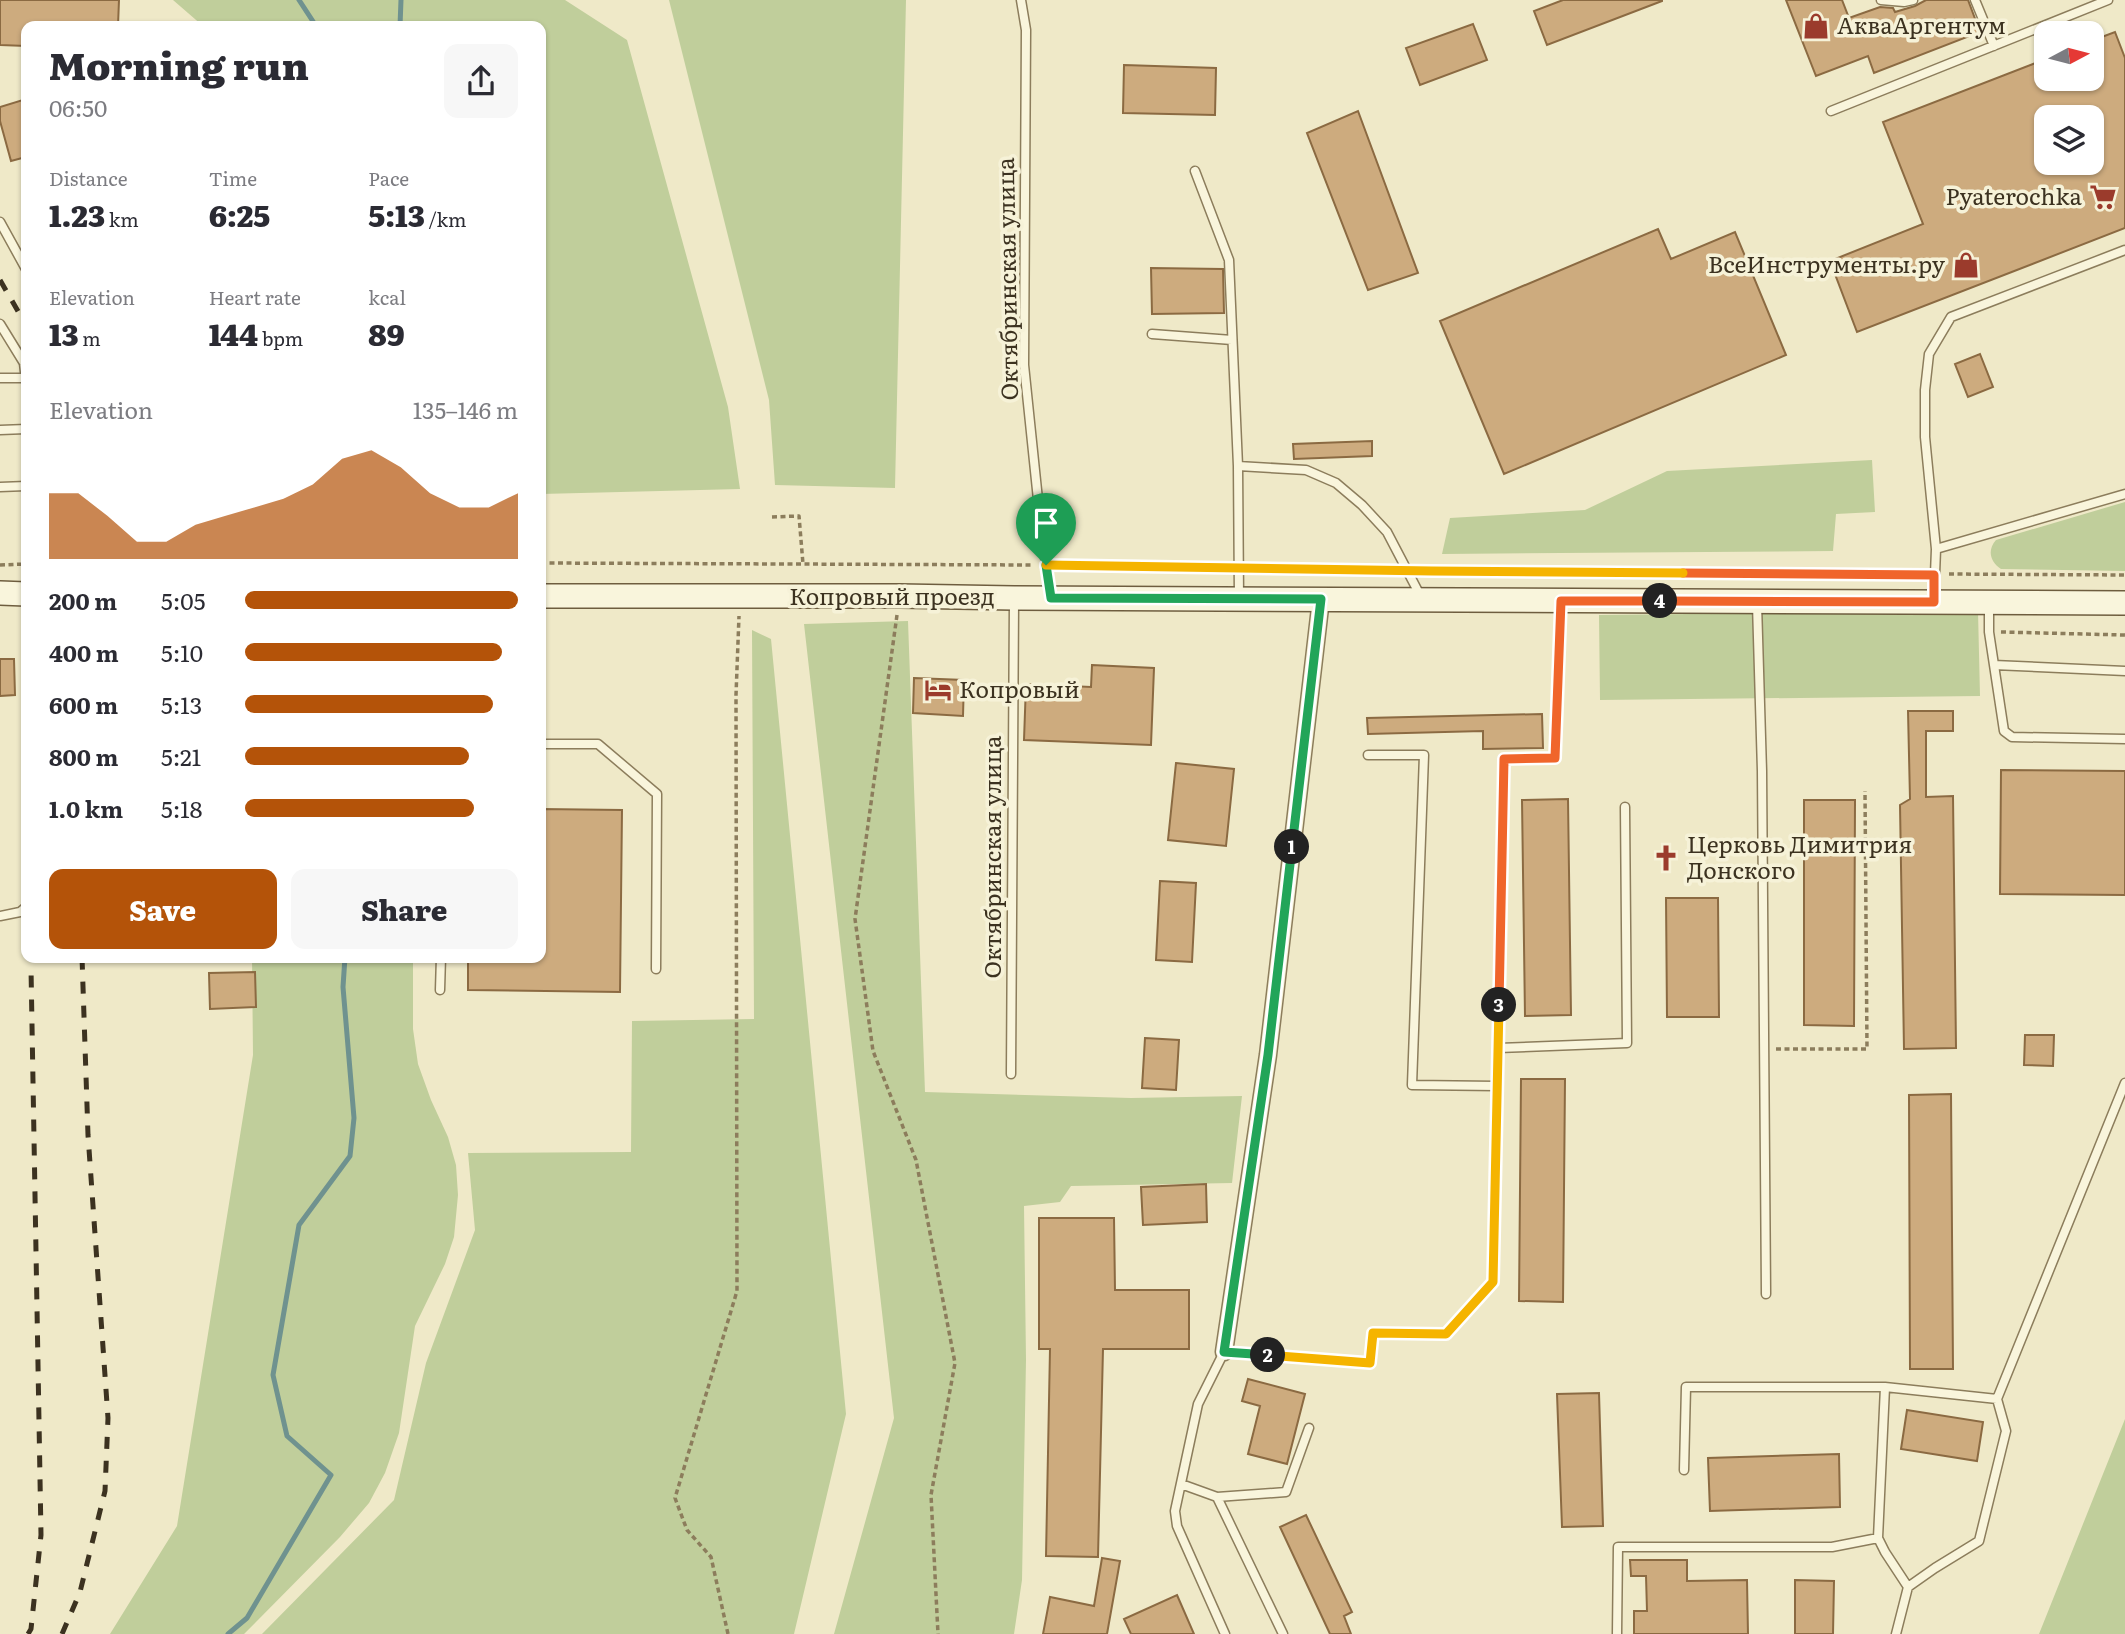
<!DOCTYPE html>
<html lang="en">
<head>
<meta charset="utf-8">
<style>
	:root { --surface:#fff; --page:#f7f7f7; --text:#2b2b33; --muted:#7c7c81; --accent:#b45309 }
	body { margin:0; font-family:Literata,serif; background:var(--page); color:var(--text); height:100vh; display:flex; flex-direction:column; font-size:26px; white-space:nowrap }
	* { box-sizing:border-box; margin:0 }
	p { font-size:23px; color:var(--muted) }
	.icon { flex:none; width:38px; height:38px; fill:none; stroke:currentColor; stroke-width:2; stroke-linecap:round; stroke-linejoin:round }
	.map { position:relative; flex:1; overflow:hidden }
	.drawer { position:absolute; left:21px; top:21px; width:525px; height:942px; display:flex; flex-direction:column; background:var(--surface); border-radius:14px; box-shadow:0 2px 5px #0004 }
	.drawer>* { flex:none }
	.needle { width:46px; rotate:83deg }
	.controls { position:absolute; left:2034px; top:21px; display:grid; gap:14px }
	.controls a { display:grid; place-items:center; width:70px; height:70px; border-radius:14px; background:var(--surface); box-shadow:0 2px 5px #0004; font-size:35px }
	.pin { position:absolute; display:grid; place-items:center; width:60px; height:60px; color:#fff; margin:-72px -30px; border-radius:50% 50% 50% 0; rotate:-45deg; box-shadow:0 0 7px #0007 }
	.pin .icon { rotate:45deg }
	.km { position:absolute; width:35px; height:35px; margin:-18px; border-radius:50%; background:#222; color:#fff; font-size:19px; line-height:35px; text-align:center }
	.round { display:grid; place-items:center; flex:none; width:74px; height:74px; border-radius:14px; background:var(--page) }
	.summary { display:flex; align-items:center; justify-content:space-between; height:119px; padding:0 28px }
	h1 { font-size:38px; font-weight:800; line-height:52px }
	.stats { display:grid; grid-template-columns:repeat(3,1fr); gap:10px; height:119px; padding:7px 28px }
	.stats div { display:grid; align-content:center }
	.stats b { font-size:30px; font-weight:800 }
	.stats small { font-size:19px; font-weight:400 }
	.stats p { font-size:19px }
	.chart { height:196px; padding:14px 28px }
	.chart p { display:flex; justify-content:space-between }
	.chart svg { width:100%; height:126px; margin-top:7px; fill:var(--accent); opacity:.7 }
	.primary-button { display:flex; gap:14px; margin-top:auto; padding:14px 28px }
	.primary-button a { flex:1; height:80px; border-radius:14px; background:var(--accent); color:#fff; font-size:28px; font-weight:800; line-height:80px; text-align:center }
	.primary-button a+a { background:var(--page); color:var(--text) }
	ul { padding:0 28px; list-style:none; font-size:23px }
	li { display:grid; grid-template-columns:112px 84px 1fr; align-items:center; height:52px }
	li i { height:18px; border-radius:9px; background:var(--accent) }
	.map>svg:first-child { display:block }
	.green { fill:#c0ce9b }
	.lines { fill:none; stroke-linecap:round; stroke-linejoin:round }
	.stream { stroke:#6f928f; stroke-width:5 }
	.building { fill:#cdab7e; stroke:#8b6a42; stroke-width:2; fill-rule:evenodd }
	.service-casing { stroke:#8c7d5c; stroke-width:11 }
	.minor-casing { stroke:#8c7d5c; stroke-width:19 }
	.secondary-casing { stroke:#6e5d3f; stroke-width:26 }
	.path { stroke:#8c7d5c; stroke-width:3.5; stroke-dasharray:5 3.5; stroke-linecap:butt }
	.service { stroke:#f9f5dc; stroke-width:8 }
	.minor { stroke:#f9f5dc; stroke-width:16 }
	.secondary { stroke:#f9f5dc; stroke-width:23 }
	.rail { stroke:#3c3220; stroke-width:5; stroke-dasharray:12 12; stroke-linecap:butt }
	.split-1-casing { stroke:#fff; stroke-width:14 }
	.split-2-casing { stroke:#fff; stroke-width:14 }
	.split-3-casing { stroke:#fff; stroke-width:14 }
	.split-4-casing { stroke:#fff; stroke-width:14 }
	.split-5-casing { stroke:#fff; stroke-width:14 }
	.split-6-casing { stroke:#fff; stroke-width:14 }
	.split-1 { stroke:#22a559; stroke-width:9 }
	.split-2 { stroke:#22a559; stroke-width:9 }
	.split-3 { stroke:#f5b400; stroke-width:9 }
	.split-4 { stroke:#f0652b; stroke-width:9 }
	.split-5 { stroke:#f0652b; stroke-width:9 }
	.split-6 { stroke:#f5b400; stroke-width:9 }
	.labels { text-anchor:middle; stroke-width:7; stroke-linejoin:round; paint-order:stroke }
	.poi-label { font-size:23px; fill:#3c3220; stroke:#f6f2d8; text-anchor:start }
	.street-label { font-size:23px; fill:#3c3220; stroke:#f6f2d8 }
</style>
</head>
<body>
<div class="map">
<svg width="2125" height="1634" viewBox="0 0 2125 1634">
	<rect width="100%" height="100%" fill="#efe9c8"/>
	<!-- green -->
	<path class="green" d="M173,0H565L627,40L728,407L740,489L541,494V26H203Z
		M669,0H906L895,488L775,485L769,400Z
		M1872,460L1875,512L1836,514L1833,551L1442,554L1450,518L1585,510L1667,471Z
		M2125,502V571L2001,569C1990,562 1987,550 1996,540Z
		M1978,611L1980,696L1600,700L1599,615Z
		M908,621L925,1092L1131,1098L1242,1096L1232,1183L1071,1186L1060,1202L1024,1206L1026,1360L1022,1580L1014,1634H834L894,1418L804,624Z
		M752,630L771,639L846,1414L794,1634H262L394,1500L426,1363L475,1230L468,1153L631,1152L632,1021L754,1019Z
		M252,957H413V1029L418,1064L431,1100L448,1137L456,1165L458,1195L454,1237L445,1264L415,1326L399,1433L385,1473L369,1503L340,1537L244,1634H110L177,1526L253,1055Z
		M2125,1419V1634H2039Z"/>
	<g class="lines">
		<!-- stream -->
		<path class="stream" d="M299,0L316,26
			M400,26L401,0
			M228,1634L247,1618L331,1475L287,1436L273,1375L299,1225L350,1156L354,1118L343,987L345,957"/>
	</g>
	<!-- building -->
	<path class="building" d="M0,0H119L118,26H26V46L0,45Z
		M1563,0H1662V1L1547,45L1534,11Z
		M1786,0H1842L1849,18L1880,7L1893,8L1895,12L1915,6L1926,0H1968L1980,32L1874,73L1868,56L1816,76Z
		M1473,24L1487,60L1420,85L1406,48Z
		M2115,32L2125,58V228L1857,332L1830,261L1923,224L1883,122L2046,59V79H2091V41ZM2046,117H2091V163H2046Z
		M1124,65L1216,68L1215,115L1123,113Z
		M26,99V157L11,161L0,121V107Z
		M1358,111L1418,273L1368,290L1307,133Z
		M1658,229L1671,259L1735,232L1786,355L1504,474L1440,321Z
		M1151,268L1223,269L1224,313L1152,314Z
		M1980,354L1993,387L1968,397L1955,364Z
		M1372,441V456L1294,459L1293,444Z
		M0,659H14L15,695L0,696Z
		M1092,665L1154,668L1151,745L1024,740L1026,684L1091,687Z
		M914,678L964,680L963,716L913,713Z
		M1908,711H1953V731H1926V797L1953,796L1956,1048L1904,1049L1900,805L1910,799Z
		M1542,714L1543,748L1483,749V731L1368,734L1367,718Z
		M1176,763L1234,769L1226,846L1168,840Z
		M2001,770L2125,771V895L2000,894Z
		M1568,799L1571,1015L1525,1016L1522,800Z
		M1804,800H1855L1854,1026L1804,1025Z
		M541,809L622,810L620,992L468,990V957H541Z
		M1160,881L1196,883L1192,962L1156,960Z
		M1666,898H1718L1719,1017H1667Z
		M255,972L256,1007L210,1009L209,973Z
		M2025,1035H2054L2053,1066L2024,1065Z
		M1145,1038L1179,1040L1176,1090L1142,1088Z
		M1521,1079H1565L1563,1302L1519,1301Z
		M1951,1094L1953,1369H1910L1909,1095Z
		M1206,1184L1207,1222L1143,1225L1141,1187Z
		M1039,1218H1114L1115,1290H1189V1349H1103L1098,1557L1046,1556L1050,1349H1039Z
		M1248,1379L1305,1394L1287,1464L1248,1454L1260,1406L1242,1401Z
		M1599,1393L1603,1526L1562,1527L1557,1394Z
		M1907,1410L1983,1422L1977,1461L1901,1449Z
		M1839,1454L1840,1507L1710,1511L1708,1458Z
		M1306,1515L1352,1612L1344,1616L1351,1634H1330L1280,1527Z
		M1102,1558L1120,1561L1107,1634H1043L1050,1597L1094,1606Z
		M1630,1560H1687V1581L1747,1580L1748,1634H1634V1611H1647L1646,1576H1631Z
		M1795,1580L1834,1581L1833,1634H1795Z
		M1177,1595L1194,1634H1131L1124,1619Z"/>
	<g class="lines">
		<!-- service casing -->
		<g class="service-casing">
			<path id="service" d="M1021,0L1026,30L1024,365L1042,538L1051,595
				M1881,0L1904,2L1913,0
				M1975,0L1994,46
				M1831,111L2108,0
				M1195,171L1229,260L1238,466L1239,598
				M0,222L26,269
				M0,324L24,363L26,381
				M1152,334L1232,340
				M0,378H26
				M0,430L26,429
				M1238,466L1306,470L1336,483L1362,505L1387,532L1421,597
				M0,487L26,486
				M1936,549L2125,494
				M1934,600L1936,549L1925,437V390L1929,354L1951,317L2125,250
				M1757,604L1762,771L1766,1294
				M1989,606V632L2004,731L2012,737L2125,739
				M1994,665L2125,671
				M541,744H598L657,794L656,969
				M1368,755H1424L1412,1085L1497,1086
				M0,916L20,912L26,907
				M440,990L441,957
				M1498,1048L1627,1043L1625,807
				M1011,1074L1014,601
				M1684,1470L1686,1387H1885
				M1181,1484L1217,1497L1283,1634
				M1217,1497L1286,1492L1309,1428
				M1878,1538L1885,1552L1908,1587
				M1225,1634L1177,1526L1175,1511L1198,1404L1224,1352L1370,1363L1373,1333L1445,1334L1493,1282L1504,759L1555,758L1561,604
				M1617,1634L1618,1547H1832L1878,1538L1885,1387L1997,1399L2125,1083
				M1896,1634L1908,1587L1935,1568L1979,1541L2006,1431L1997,1399"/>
		</g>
		<!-- minor casing -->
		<g class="minor-casing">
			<path id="minor" d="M1224,1352L1268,1055L1321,599"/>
		</g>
		<!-- secondary casing -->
		<g class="secondary-casing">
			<path id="secondary" d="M0,593L26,594
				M541,596H900L1014,598L2125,603"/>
		</g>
		<!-- path -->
		<path class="path" d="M772,517L799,516L803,564
			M541,563L1034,565
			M0,565L26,564
			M1060,565L1227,568
			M1252,568L1395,571
			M1420,571L1923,574
			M1949,574L2125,575
			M897,615L855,919L873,1051L916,1160L955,1363L931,1495L938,1634
			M2001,632L2125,635
			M1776,1049H1867L1865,791
			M728,1634L711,1557L687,1530L675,1498L737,1291L736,695L739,616"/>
		<!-- service -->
		<use href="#service" class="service"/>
		<!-- minor -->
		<use href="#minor" class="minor"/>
		<!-- secondary -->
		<use href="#secondary" class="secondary"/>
		<!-- rail -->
		<path class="rail" d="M0,280L26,325
			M28,1634L31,1629L41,1535L31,968
			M62,1634L80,1592L105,1491L108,1418L88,1135L82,957"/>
	</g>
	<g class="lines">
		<!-- split-1 casing -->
		<g class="split-1-casing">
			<path id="split-1" d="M1046,565L1051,598L1321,599L1292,847"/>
		</g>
		<!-- split-2 casing -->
		<g class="split-2-casing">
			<path id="split-2" d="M1268,1355L1224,1352L1268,1055L1292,847"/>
		</g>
		<!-- split-3 casing -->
		<g class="split-3-casing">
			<path id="split-3" d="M1268,1355L1370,1363L1373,1333L1446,1334L1493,1282L1499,1005"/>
		</g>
		<!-- split-4 casing -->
		<g class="split-4-casing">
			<path id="split-4" d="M1499,1005L1504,759L1555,758L1561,601H1660"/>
		</g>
		<!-- split-5 casing -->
		<g class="split-5-casing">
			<path id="split-5" d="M1660,601L1934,602V575L1683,573"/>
		</g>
		<!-- split-6 casing -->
		<g class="split-6-casing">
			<path id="split-6" d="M1046,565L1432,571L1683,573"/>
		</g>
		<!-- split-1 -->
		<use href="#split-1" class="split-1"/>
		<!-- split-2 -->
		<use href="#split-2" class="split-2"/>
		<!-- split-3 -->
		<use href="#split-3" class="split-3"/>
		<!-- split-4 -->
		<use href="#split-4" class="split-4"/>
		<!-- split-5 -->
		<use href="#split-5" class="split-5"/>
		<!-- split-6 -->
		<use href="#split-6" class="split-6"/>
	</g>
	<!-- icons -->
	<defs>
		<g id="shop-bare" transform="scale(2.1)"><path d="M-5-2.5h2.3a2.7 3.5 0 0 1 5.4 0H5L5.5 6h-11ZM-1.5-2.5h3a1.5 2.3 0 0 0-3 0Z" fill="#9b3b2c" stroke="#f6f2d8" stroke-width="2.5" paint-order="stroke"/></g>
		<g id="supermarket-bare" transform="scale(2.1)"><path d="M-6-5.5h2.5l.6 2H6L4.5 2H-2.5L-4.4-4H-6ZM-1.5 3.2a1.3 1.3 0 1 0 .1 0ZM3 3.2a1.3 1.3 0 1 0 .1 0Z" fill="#9b3b2c" stroke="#f6f2d8" stroke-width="2.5" paint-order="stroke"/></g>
		<g id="hotel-bare" transform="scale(2.1)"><path d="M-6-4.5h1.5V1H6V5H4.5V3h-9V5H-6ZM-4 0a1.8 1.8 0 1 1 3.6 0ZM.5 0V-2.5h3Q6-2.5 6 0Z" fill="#9b3b2c" stroke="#f6f2d8" stroke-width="2.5" paint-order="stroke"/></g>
		<g id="church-bare" transform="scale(2.1)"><path d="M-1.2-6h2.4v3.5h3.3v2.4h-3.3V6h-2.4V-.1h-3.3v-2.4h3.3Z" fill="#9b3b2c" stroke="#f6f2d8" stroke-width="2.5" paint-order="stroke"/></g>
	</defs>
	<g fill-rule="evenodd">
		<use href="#shop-bare" x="1816" y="26"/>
		<use href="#supermarket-bare" x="2103" y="197"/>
		<use href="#shop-bare" x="1966" y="265"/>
		<use href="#hotel-bare" x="938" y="690"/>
		<use href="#church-bare" x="1666" y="858"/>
	</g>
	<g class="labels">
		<!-- poi labels -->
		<g class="poi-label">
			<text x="1837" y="34">АкваАргентум</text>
			<text x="2082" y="205" text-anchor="end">Pyaterochka</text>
			<text x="1945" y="273" text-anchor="end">ВсеИнструменты.ру</text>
			<text x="959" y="698">Копровый</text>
			<text x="1687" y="853">Церковь Димитрия<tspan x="1687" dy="26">Донского</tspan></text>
		</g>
		<!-- street labels -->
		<g class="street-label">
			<text transform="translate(1008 279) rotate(-91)" y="8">Октябринская улица</text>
			<text x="892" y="605">Копровый проезд</text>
			<text transform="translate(993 857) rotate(-90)" y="8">Октябринская улица</text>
		</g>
	</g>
</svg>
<div class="controls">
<a><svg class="needle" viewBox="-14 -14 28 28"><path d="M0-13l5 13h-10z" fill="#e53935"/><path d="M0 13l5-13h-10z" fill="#7c7c81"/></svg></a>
<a><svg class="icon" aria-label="layers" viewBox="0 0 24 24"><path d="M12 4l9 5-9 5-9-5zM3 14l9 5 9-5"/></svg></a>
</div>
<div class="pin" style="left:1046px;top:565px;background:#1e9e55"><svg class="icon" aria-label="arrive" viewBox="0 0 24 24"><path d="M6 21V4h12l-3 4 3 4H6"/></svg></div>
<b class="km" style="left:1292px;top:847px">1</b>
<b class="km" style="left:1268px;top:1355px">2</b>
<b class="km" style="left:1499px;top:1005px">3</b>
<b class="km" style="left:1660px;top:601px">4</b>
<section class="drawer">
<div class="summary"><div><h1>Morning run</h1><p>06:50</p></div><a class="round"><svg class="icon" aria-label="share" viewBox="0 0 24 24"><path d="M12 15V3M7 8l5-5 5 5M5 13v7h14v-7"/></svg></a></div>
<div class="stats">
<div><p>Distance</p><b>1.23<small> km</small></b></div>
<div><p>Time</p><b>6:25</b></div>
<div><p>Pace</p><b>5:13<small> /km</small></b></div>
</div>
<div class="stats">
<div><p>Elevation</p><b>13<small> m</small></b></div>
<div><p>Heart rate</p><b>144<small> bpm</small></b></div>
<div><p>kcal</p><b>89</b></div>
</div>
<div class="chart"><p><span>Elevation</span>135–146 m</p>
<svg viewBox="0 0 160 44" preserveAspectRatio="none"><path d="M0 44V21L10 21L20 29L30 38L40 38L50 32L60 29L70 26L80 23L90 18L100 9L110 6L120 12L130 21L140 26L150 26L160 21V44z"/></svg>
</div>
<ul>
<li><b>200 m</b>5:05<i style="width:100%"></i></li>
<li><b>400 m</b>5:10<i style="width:94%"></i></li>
<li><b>600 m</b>5:13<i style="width:91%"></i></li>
<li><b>800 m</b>5:21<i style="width:82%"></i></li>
<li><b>1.0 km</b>5:18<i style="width:84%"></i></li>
</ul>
<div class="primary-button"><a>Save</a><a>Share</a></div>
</section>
</div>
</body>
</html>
